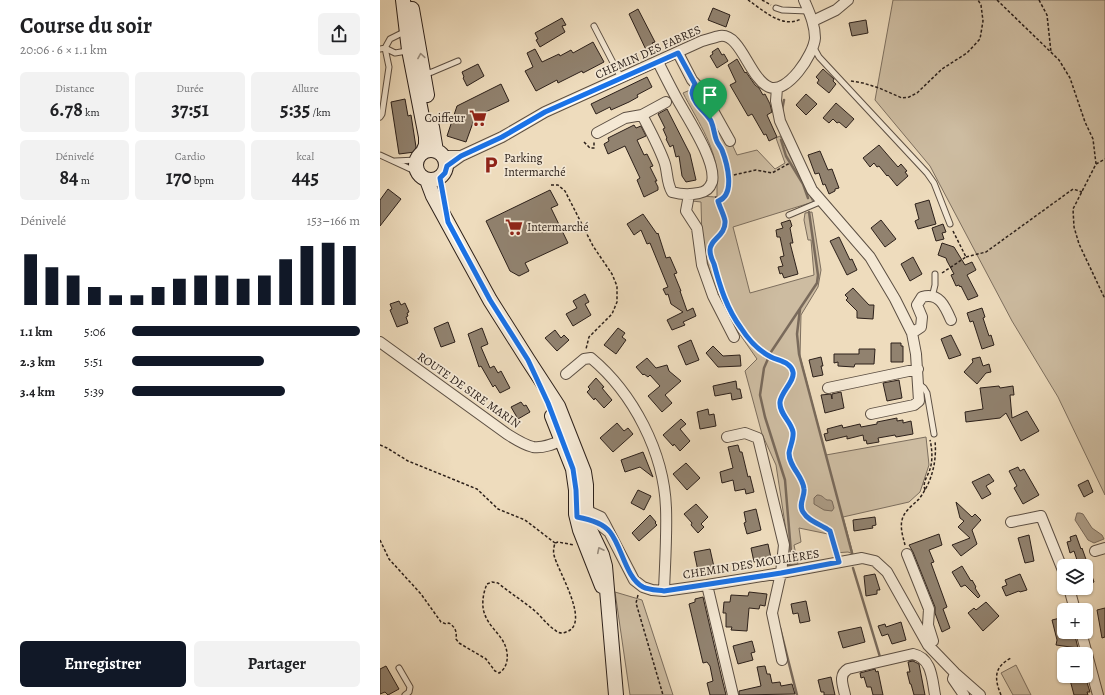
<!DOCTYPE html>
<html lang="fr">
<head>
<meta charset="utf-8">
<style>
	:root { --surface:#fff; --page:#f2f2f2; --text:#202124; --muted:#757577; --accent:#111827 }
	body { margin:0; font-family:Alegreya,serif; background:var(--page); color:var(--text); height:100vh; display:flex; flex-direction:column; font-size:15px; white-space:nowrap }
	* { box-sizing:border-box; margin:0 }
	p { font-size:13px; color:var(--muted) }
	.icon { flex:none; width:22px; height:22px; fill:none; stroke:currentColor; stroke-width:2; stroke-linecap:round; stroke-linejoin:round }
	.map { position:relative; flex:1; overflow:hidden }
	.drawer { display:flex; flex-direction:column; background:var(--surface); width:380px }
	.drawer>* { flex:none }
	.buttons { position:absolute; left:677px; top:559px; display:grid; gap:8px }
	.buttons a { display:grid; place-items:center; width:36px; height:36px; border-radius:6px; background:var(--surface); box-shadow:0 1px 3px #0004; font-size:20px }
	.pin { position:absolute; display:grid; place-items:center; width:34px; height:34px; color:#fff; margin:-41px -17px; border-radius:50% 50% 50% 0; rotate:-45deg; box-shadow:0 0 4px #0007 }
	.pin .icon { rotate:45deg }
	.round { display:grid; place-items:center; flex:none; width:42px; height:42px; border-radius:6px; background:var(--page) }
	.headline { display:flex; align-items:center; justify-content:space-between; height:68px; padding:0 20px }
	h1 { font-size:22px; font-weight:700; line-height:30px }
	.figures { display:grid; grid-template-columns:repeat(3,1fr); gap:6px; height:68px; padding:4px 20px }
	.figures div { display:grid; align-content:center; border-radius:6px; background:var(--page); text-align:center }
	.figures b { font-size:20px; font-weight:700 }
	.figures small { font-size:11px; font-weight:400 }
	.figures p { font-size:11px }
	.chart { height:112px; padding:8px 20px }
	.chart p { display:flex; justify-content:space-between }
	.chart svg { width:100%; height:72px; margin-top:4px; stroke:var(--accent); stroke-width:6 }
	.primary-button { display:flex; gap:8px; margin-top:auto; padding:8px 20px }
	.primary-button a { flex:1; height:46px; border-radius:6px; background:var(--accent); color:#fff; font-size:16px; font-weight:700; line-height:46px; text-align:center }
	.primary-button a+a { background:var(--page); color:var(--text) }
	ul { padding:0 20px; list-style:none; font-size:13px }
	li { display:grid; grid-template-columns:64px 48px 1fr; align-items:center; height:30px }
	li i { height:10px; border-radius:5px; background:var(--accent) }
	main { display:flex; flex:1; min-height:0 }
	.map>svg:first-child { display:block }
	.green { fill:#cdbca1; stroke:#7c6e5e }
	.water { fill:#ac9c86; stroke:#796a5b }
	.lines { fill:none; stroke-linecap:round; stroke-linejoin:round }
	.stream { stroke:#796a5b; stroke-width:2.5 }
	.building { fill:#91826f; stroke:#2c201a }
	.lane-casing { stroke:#5c4f43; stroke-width:7 }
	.street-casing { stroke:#5c4f43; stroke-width:12 }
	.secondary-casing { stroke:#2c201a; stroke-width:16 }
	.path { stroke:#2c201a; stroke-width:1.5; stroke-dasharray:3 2; stroke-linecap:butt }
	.lane { stroke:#f4e8d4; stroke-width:5 }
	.street { stroke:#f4e8d4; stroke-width:10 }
	.secondary { stroke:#f4e8d4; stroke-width:14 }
	.oneway { stroke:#9a8e80 }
	.route-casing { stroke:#fff; stroke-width:8 }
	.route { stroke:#1a73e8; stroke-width:5 }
	.labels { text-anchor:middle; stroke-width:3.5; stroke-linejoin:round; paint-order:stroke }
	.street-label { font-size:12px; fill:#2c201a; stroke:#f4e8d4 }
	.poi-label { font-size:12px; fill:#2c201a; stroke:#f4e8d4; text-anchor:start }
</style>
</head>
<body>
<main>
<section class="drawer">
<div class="headline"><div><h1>Course du soir</h1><p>20:06 · 6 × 1.1 km</p></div><a class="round"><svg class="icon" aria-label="share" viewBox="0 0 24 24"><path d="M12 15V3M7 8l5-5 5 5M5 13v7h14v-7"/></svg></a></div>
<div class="figures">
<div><p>Distance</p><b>6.78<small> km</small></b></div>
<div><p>Durée</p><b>37:51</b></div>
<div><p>Allure</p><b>5:35<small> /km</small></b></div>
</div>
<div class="figures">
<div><p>Dénivelé</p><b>84<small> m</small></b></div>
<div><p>Cardio</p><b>170<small> bpm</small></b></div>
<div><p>kcal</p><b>445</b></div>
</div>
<div class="chart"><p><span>Dénivelé</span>153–166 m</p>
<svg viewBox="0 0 160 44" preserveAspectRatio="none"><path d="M5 44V13M15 44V21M25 44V26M35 44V33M45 44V38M55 44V38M65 44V33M75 44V28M85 44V26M95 44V26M105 44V28M115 44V26M125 44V16M135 44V8M145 44V6M155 44V8"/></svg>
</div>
<ul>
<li><b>1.1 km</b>5:06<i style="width:100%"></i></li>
<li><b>2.3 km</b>5:51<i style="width:58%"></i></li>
<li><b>3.4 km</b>5:39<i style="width:67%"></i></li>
</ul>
<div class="primary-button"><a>Enregistrer</a><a>Partager</a></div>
</section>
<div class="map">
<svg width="725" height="695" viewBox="0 0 725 695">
	<rect width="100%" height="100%" fill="#eedcbd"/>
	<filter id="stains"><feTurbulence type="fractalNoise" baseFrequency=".005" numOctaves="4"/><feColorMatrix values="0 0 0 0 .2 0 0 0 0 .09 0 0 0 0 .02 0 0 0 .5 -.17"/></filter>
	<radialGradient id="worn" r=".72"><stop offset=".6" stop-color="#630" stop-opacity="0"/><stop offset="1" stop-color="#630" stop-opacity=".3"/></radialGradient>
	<!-- green -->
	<path class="green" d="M513,0H725V495L678,397L632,321L550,166L495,100Z
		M310,90H315L319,93L347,145L352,144L357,155L377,150L395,169L405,163L396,138L400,136L433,202L353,227L370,293L434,275L431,240H428L424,220L425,213L432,212L441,270L438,287L421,315L420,356L446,455L546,437L549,465L540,492L529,502L463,517L473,554L468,552L454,553L448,534L419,528L421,542L414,545L418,564L406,565L409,550L396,465L382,434L365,371L377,359L345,313L333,284L322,241L321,202L312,201C318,194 328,197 337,197C337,189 337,180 337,172C334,144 316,118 303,93Z
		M235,592L262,600L293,695H250Z
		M636,665L651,695H633L621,673Z"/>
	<!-- water -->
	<path class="water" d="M437,495C443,495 443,498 447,500H450L452,501L454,508L452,511L444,510L434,504V498Z
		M697,513H700L703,514L712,528L722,535L724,539L714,543L708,540L695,520Z"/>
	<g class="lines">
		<!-- stream -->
		<path class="stream" d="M402,110L404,100
			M401,140L406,156L423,184L428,198
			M420,309L417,334L419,354L472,553
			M409,565L411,552L405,480L385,417L380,395L384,368L391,352L437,283L438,275L429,212
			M473,568L500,657
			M400,628L417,695"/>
	</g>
	<!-- building -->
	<path class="building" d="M333,8L350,15L346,27L328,20Z
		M258,9L275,42L272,43L276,50L268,54L249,14Z
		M182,18L186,25L182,26L185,32L160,47L156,40L158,39L155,33Z
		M486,20L488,33L472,36L469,23Z
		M213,42L224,62L203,73L202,71L178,83L177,80L156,91L145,71L153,67L147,53L155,49L162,62L179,54L180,56L191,50L193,53Z
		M338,48L342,55L344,54L348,61L337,68L330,56L333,54L332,52Z
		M357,59L365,73L366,72L375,85L379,88L383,95L385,94L390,104L392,112L387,115L397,137L389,141L386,134L384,135L372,114L368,116L350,85L356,82L348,65Z
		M98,64L104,76L87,86L83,78L84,77L82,72Z
		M443,69L454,79L453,81L456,84L449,93L437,83L439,80L436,77Z
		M267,77L272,87L257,95L258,97L249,102L231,110L230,107L216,114L211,104Z
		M121,84L129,101L95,117L86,142L67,136L77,106Z
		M426,94L437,104L426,115L416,105Z
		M25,99L28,116L31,115L36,147L35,152L19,154L11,102Z
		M456,103L474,119L466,128L459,122L457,123L453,119L449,123L443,118Z
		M287,109L310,154L316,180L306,182L302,176L299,156L296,157L293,145L290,147L286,139L287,138L283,129L285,128L278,114Z
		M254,125L256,128L261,126L266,136L257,140L264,155L267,154L273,166L270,167L277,181H275L278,187V190L264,197L257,180L260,178L245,146L228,154L224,144L229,141L228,138Z
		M499,145L518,167L521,164L527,171L525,172L528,176L517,186L508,175L507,176L499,166L497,167L494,163L490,167L483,158Z
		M440,151L448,170L452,169L459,188L455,189V191L449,194L445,184L443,185L439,173L435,174L428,155Z
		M8,189L21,199L0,226V200Z
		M170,190L178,205L171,208L188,243L145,263L149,271L139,276L130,271L106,221Z
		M549,200L556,224L538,229L535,221L539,219L535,204Z
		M263,214L277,234L278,233L286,258L290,257L297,273L294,274L301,291H300L307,311L313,308L316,316L303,322L305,325L292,330L287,320L303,312L291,304L288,294L286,295L283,289L288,287L270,243L267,244L261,230L254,235L247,224Z
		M410,220L412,226L410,228L413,243H410L418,274L404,278L402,273L400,274L398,267L403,266L400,257L404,256L400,237H397L396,230L403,228L401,223Z
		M501,220L516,239L505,247L491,228Z
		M563,224L566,232L562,233L564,239L556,241L552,228Z
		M459,237L470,260L472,259L477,270L467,275L450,241Z
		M562,243L574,247L585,265L592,262L596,270L587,275L598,296L588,300L581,286L580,287L579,285L576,286L571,275L574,274L567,261L566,258L558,255Z
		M533,257L542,274L530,281L521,264Z
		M473,288L489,305H494L493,319L477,318V311L466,300L468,298L465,295Z
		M205,294L209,302L205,304L211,315L193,326L186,314L197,308L193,301Z
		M19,301L21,305L25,303L29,312L27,313L28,316L26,317L28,323L17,327L10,310L12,309L10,304Z
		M602,308L605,317L603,318L609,336L611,335L614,345L602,349L593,321L590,322L587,313Z
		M68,322L75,342L61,347L54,328Z
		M102,328L108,344L101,347L110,368L114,366L118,373L121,371L130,388L120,393L115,385L113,387L101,366L99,367L88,334Z
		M238,328L245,333L242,337L246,340L236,354L224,345Z
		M175,330L181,338L184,335L189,340L177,351L165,338Z
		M571,335L581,355L569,359L561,339Z
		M311,340L319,360L306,365L298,346Z
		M511,343H521V346H523V362H511Z
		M333,346L343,356L360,355L361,366L338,367L326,353Z
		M479,349H495L494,364H475L474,367L458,366V362L454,363V354H479Z
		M441,357L443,366H441L443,375L433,377L429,360Z
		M600,357L603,366L609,364L611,372L606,373L597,384L584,372L593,362L592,359Z
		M267,358L276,368L287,365L289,371L301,381L285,395L292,403L282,412L268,396L280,386L270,375L268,377L264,374L263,375L256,367Z
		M216,378L224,387L222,388L232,400L224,408L215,398L214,400L207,392L210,389L208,387Z
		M519,380L522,398L507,401L503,383Z
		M356,381L357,389H360L362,398L352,400L351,393L335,396L333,386Z
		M619,386L620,388L633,386L634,395H630L632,418L647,411L659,431L641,441L626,413L620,418L586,422L585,412L603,409L600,388Z
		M461,392L464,408L445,413L441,395L451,394L452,399V394Z
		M141,402L144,406L146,405L150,412L138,419L131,407Z
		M328,409L329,415L334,414L336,426L320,429L317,412Z
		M517,418V421L523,420V423L531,421L533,434L516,437L515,435L498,438L499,442L487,444L486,440L484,441L483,435L467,439V436L446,441L444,434L448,433L447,429L462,425L463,428L480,424L481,427L497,424V422Z
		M301,419L306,424L300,429L310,441L300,451L294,444L293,446L283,435Z
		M237,423L244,431L248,428L253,434L233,452L220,438Z
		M358,445L360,452H362L368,477L370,476L374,492L366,494L365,489L355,491L353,480L342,483L340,472L353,468L348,447Z
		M263,452L273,477L260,467L245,472L241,460Z
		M306,463L320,478L307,490L293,474Z
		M638,467L640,471L644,469L659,495L643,504L634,488L637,486L629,471Z
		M609,474L614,481L606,486L611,494L602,499L592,482Z
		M708,480L713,492L704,497L698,485Z
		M258,490L271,496L264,510L251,503Z
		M576,502L592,517L595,514L601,520L592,530L597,544L581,556L572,545L590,538L578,527L584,521L580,518Z
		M316,504L328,517L321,524L324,527L318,533L311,525L312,523L304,514Z
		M376,509L381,530L367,534L364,523L366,522L364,512Z
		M270,515L276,522L275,523L277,525L259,541L252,533Z
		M495,517L496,525L492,526L493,528L474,531L473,520Z
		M559,534L562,545L549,550L554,562L551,563L567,607L563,609L570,628L562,632L555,613V607L533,552L529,545Z
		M649,535L654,561L645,563L638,538Z
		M696,535L701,549L702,548L714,582L706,585V566H699L694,551L690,553L687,542L691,541L690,537Z
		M388,544L391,558L374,562L371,548Z
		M330,549L334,567L318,571L314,552Z
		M582,566L591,581L592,580L596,587L595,588L600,596L598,598L585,585L581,587L572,572Z
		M495,574L500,590H497V594L486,596L484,576Z
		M640,574L647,590L640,592L639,591L626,596L622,587L627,585L625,580Z
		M369,592L387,594L385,606L380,605L379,609L369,608L367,631L351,630L352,627H346V613H343L344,602H350L351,595L368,596Z
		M323,597L342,679L346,695H330L327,683L333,681L330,666L327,662L323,663L309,604L315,602V599Z
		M426,601L430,621L420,623L418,613L413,614L411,604Z
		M606,602L619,616L603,631L588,613L594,608L596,610Z
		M725,608V637L722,638L717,610Z
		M684,617V632H694L698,648L676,645L677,640L672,620Z
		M521,622L526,640L512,644L508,634L502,636L498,626L505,624L506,627Z
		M481,627L485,642L463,648L458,632Z
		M372,641L375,652L371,653L373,660L358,664L353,646Z
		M533,661L539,664L545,695H534L531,684H530L527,672H530L528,662Z
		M6,666L19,689L8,695L5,692L0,694V669Z
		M385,666L387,674H390L392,683L400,682L401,686L412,684L415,694L359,695V691L381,686L377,667Z
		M495,669L496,672L498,671L503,695H493L491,687H487L484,677L481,678L480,673Z
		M689,676H705L710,692H707L708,695H694Z
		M451,677L455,695H444V692H441L438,680Z"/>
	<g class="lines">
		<!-- lane casing -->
		<g class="lane-casing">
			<path id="lane" d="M396,8L402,10L428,11
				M214,26L241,78
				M434,48L439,57L547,173L554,183L570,224
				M0,49L5,48L15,53L27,51
				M44,74L52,72L78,61
				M0,117L2,114L9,67L5,48L10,39L26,31
				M0,155L37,172
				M15,161L37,160
				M409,215L442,201
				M552,297L555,285V274
				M539,384L544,388L547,393L554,434
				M19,668L30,687L29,692L25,695"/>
		</g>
		<!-- street casing -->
		<g class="street-casing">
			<path id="street" d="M433,21L456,10L468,0
				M298,53L312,80L322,91L350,141
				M397,88L396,101L400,121L432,190L490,257L515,299L532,333L536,354L539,401L534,405L491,414
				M262,115C270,130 278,145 284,161C288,171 286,182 292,192C302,195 309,195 319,193C325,192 330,188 332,182C337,161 306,116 296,97C290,86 284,74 278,62
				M217,133L245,118L262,115L286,102
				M65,156H81
				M67,166L81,156L122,137L165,112L322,41C327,40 334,37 340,36C361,33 369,78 389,87C407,95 434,54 435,38C435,24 429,12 424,0
				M309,195L306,211L317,228L322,265L333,296L354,337
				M532,333L541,327L542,317L537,305L542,297C559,292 565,306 571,320
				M0,342L127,434C135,439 144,445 153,447C164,449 178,442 188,438
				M186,374L204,359L211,358C253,393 284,452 286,508C287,535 285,563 284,591
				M448,388L538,369
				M347,437L365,433L378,438L404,545L401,573L392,613L402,660
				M631,522L661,516L684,573
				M229,532L219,524L197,517L210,512L221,517L225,524L254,580L263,587L272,590L284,591L327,585L401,573L482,558L495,561L507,572L548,645L575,673L600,695
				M715,551L725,548
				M527,554L549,609L548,625L553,641L548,645
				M327,585L353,695
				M689,588L695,610
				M701,632L718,695
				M575,673L573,679L584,695
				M465,695C463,685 458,675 468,669L533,654C552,658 552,679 555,695"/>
		</g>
		<!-- secondary casing -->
		<g class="secondary-casing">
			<path id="secondary" d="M23,0L29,50L46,137V145L43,152
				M32,9L47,95
				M52,127L56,151
				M36 165a15 15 0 1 1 30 0a15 15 0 1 1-30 0Z
				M47,180L53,196L110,300L148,360L178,406L204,472L206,485V505L207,519L211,532L222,555L225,566L236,695
				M172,416L193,469L196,490V514L200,530L222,586"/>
		</g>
		<!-- path -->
		<path class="path" d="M368,0C383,10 402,29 421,19
			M382,0L391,5
			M617,0L679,60L690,78L705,122L713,139L716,164L693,209L694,227L699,244L725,299
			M659,0L667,15L671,52
			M471,81L483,83L499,88L522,98L529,97L537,93L562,69L587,53L600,39L603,21L601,5L598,0
			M335,135L336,139L342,150L349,176L347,193L342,200L338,201
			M204,142L210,148H214V142
			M716,164L725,159
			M349,176L376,170L392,173L410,163
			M171,185H178L185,191L213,246L232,274L237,286V302L232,314L209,337L206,349
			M330,248C333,236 344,238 345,220L335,195
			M331,254L336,274
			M586,257L606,252L693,189L702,192
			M562,273L586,257L573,231
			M363,331C371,341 380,351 392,358C399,361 410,362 412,370C416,380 399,392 400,403C400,414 411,421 413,431C414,439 409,447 410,455C411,468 420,474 423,485C425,491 422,497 421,503C418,518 441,524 450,531L456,553
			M0,445L7,448L28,461L97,489L118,509L145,520L175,543
			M545,490C542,482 548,476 550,469C553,460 552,448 550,440
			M0,540L9,559L41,594L61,622L66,624L69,623C75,627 77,631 76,639L79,643L106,659L115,671L119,673C129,667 129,653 124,643C119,633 109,626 105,615C101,606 103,593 107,584L112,582L118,583C130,593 143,601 155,611C162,617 167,625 175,630C178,633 182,634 186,632C212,624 177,570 174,555C173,551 174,546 175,543L178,542L194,545
			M525,545C523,537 520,528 522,520C524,511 533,505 539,499C552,482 557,461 555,441
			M258,595L256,603L283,695
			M621,695C614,678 614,667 631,658"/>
		<!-- lane -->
		<use href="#lane" class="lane"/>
		<!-- street -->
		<use href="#street" class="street"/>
		<!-- secondary -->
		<use href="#secondary" class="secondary"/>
	</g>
	<!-- one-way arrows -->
	<defs><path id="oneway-chevron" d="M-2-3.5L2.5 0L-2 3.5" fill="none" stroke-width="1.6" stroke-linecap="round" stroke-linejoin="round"/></defs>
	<g class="oneway">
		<use href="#oneway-chevron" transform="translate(41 56) rotate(-99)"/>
		<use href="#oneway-chevron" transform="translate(220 550) rotate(-116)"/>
	</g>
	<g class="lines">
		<!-- route casing -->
		<g class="route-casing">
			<path id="route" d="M298,53L315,84C314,87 312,90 312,93C314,105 326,112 331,121C334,128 334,133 336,139C337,143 340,146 342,150C347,163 356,195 338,201C340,208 344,215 345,221C346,236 330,239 330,250C330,254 332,260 334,264C340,287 347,309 361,328C368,339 379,351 391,357C399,361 411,362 413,372C415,381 401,392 400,402C399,414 411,421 413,432C414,439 410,446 409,453C409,467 423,476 424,489C425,497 418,504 423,512C429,522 441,524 450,531L459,562L401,573L284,591C277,590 269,590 263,587C246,578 242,547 230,532C223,523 208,519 197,517L196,490L193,469L168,403L148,360L110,300L68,222L60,178L65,173L67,166L81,156L122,137L165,112Z"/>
		</g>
		<!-- route -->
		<use href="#route" class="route"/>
	</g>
	<!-- icons -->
	<defs>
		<g id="supermarket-bare" transform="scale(1.38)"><path d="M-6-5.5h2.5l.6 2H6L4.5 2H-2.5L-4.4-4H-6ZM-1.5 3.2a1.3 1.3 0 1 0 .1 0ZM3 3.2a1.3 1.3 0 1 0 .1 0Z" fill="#8f2418" stroke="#f4e8d4" stroke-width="2.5" paint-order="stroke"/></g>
		<g id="parking-bare" transform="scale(1.38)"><path d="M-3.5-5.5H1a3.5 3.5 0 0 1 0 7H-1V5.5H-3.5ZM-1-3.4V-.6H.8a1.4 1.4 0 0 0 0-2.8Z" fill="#8f2418" stroke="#f4e8d4" stroke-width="2.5" paint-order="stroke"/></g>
	</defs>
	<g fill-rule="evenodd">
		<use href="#supermarket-bare" x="98" y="118"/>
		<use href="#parking-bare" x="111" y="165"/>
		<use href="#supermarket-bare" x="134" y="227"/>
	</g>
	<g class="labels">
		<!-- street labels -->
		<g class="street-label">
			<text transform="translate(268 52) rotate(-24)" y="4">CHEMIN DES FABRES</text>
			<text transform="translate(89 390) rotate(35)" y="4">ROUTE DE SIRE MARIN</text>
			<text transform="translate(371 564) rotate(-9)" y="4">CHEMIN DES MOULIÈRES</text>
		</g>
		<!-- poi labels -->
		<g class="poi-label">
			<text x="85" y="122" text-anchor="end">Coiffeur</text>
			<text x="124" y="162">Parking<tspan x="124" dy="14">Intermarché</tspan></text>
			<text x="147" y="231">Intermarché</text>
		</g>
	</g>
	<rect width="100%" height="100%" filter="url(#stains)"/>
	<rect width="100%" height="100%" fill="url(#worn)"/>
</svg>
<div class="buttons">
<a><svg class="icon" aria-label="layers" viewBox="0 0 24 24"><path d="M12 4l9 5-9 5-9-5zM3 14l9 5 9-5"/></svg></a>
<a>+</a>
<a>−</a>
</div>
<div class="pin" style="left:330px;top:119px;background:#1e9e55"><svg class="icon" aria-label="arrive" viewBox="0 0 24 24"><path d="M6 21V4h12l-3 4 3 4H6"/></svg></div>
</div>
</main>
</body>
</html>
